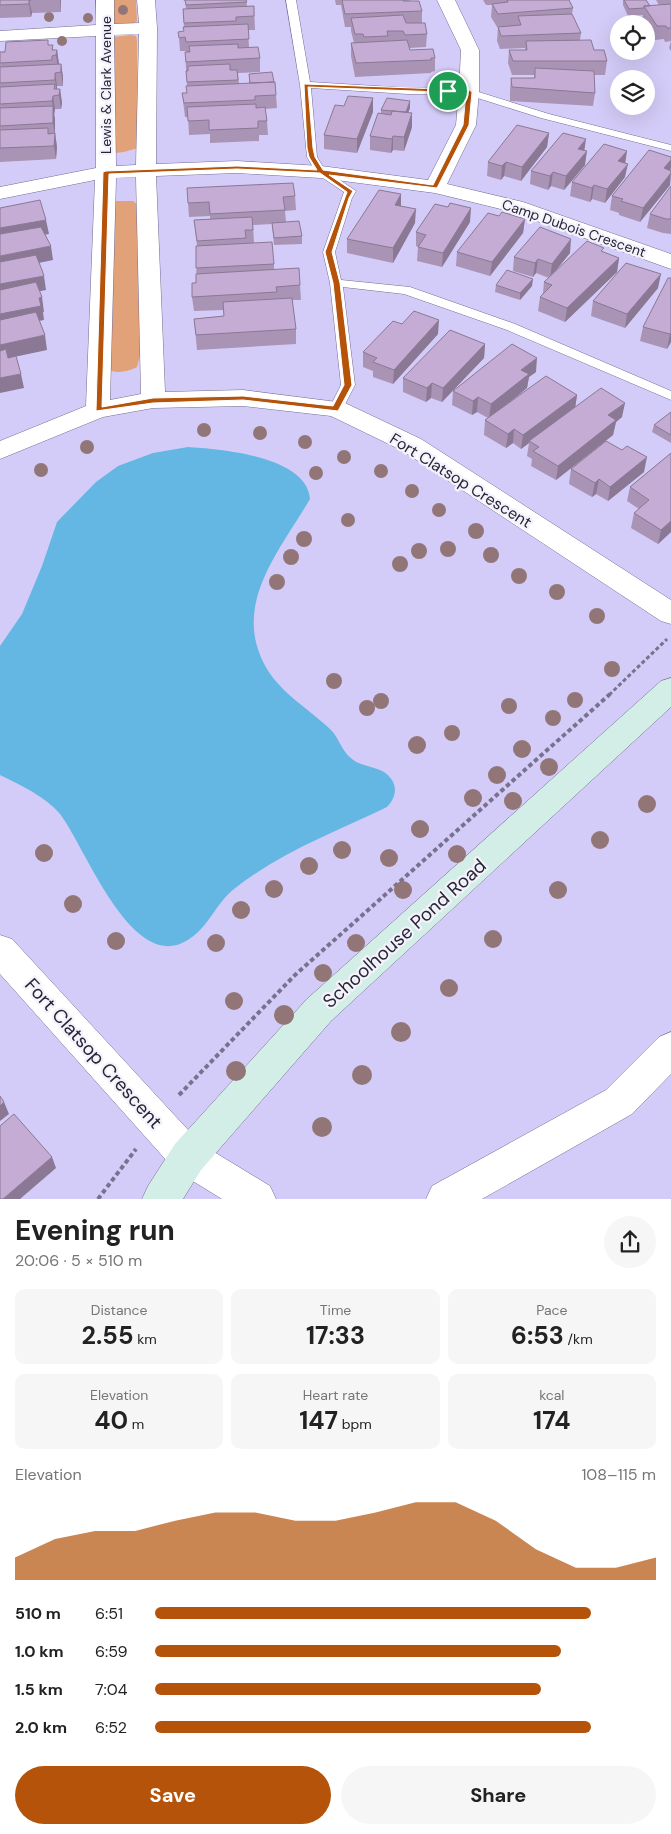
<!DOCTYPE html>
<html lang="en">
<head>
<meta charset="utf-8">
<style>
	:root { --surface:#fff; --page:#f6f6f6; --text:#222; --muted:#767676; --accent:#b45309 }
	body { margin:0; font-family:"DM Sans",sans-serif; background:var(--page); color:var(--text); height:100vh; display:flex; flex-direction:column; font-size:19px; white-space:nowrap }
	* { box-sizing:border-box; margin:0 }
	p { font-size:16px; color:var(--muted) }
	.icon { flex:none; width:28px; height:28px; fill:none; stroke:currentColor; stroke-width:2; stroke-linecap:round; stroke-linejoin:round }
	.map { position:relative; height:1199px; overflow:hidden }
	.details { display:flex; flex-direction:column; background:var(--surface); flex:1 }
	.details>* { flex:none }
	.controls { position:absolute; left:610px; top:15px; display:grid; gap:10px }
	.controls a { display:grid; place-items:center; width:45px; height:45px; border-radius:50%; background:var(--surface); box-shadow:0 5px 20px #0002; font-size:25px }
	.pin { position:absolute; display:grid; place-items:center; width:42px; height:42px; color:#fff; margin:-21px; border:2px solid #fff; border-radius:50%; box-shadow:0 1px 5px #0007 }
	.round { display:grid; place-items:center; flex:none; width:52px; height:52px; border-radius:26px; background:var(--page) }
	.overview { display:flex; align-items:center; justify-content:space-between; height:85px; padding:0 15px }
	h1 { font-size:28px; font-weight:700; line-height:38px }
	.metrics { display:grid; grid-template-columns:repeat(3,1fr); gap:8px; height:85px; padding:5px 15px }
	.metrics div { display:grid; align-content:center; border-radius:10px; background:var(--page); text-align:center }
	.metrics b { font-size:25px; font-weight:700 }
	.metrics small { font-size:14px; font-weight:400 }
	.metrics p { font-size:14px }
	.chart { height:140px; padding:10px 15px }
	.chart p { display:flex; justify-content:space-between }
	.chart svg { width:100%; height:90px; margin-top:5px; fill:var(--accent); opacity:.7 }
	.action { display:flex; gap:10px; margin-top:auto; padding:10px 15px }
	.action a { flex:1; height:58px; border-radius:30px; background:var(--accent); color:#fff; font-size:20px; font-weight:700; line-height:58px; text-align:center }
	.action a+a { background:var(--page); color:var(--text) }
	ul { padding:0 15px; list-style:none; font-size:16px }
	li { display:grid; grid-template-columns:80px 60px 1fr; align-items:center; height:38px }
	li i { height:12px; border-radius:6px; background:var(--accent) }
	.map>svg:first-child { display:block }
	.green { fill:#e1a179 }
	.water { fill:#63b7e2 }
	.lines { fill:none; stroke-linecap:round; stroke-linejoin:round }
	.lane-casing { stroke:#736c93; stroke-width:1 }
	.street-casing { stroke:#736c93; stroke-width:1 }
	.secondary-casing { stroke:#736c93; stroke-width:1 }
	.path-far1 { stroke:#787290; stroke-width:3; stroke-dasharray:4 2.5; stroke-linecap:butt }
	.path { stroke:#787290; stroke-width:4; stroke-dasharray:4.5 3; stroke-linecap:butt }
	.lane { fill:#fff; fill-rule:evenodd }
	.street { fill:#fff; fill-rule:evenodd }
	.secondary { fill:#d3eee6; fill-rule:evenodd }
	.tree { fill:#927677 }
	.wall { fill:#a994b6 }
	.shaded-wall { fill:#8a7894 }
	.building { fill:#c5acd4; stroke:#8a7894 }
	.route { fill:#b45309; stroke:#fff; fill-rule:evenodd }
	.labels { text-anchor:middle; stroke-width:4.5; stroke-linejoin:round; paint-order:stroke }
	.far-street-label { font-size:14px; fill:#282536; stroke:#f4f2fb }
	.street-label { font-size:16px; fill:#282536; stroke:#f4f2fb }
	.near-street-label { font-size:19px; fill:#282536; stroke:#f4f2fb }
</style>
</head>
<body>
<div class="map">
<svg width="671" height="1199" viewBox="0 0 671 1199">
	<rect width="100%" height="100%" fill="#d4ccf8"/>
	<!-- green -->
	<path class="green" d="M110,0H136L137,21L133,24L112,25Z
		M131,35L136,36L137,40L138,148L124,152L115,153L113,37Z
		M114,201H133L138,205L140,355L137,367C128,372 116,374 107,369Z"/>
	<!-- water -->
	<path class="water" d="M188,447C220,449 307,456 310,499C279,552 230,606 267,669C282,694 309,709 330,729C339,737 341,751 352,759C364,769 383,765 392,780C398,790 394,800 387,807C335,832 279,853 234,889C215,904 209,928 186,941C131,973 85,846 60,814C45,796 20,785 0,775V646L22,614L42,566L57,522L96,482L118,466L153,453Z"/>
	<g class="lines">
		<!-- lane casing -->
		<g class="lane-casing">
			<path id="lane" d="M286,0H296L310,82L408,88L469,89L549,114L671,145V151L541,118L468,95L408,94L311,88L317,157L325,170L356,191L352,198L335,252L341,280L410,287L515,324L671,391V400L507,330L404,294L343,287L355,385L341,412H331L329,409L341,385L330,283L323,252L344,192L317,174L307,157L300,85Z"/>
		</g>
		<!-- street casing -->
		<g class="street-casing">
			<path id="street" d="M96,0H114V24L139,23L137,0H155L157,28L156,164L237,161L321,166L428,180L456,125L459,92L461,50L437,0H455L479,50V92L476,125L447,184L523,202L671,254V269L509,211L435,193L321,178L237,173L156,176L165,392L243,390L345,403L421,439L671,600V624L661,621L403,451L331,416L243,406L153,408L103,417L0,459V441L86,406L95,180L0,199V187L96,168V36L0,41V31L96,25ZM139,34L136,165L116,166L114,35ZM136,177L141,394L110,400L116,178Z
				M0,935L12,939L201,1144L270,1186L276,1199H222L175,1170L0,974Z
				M671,1032V1074L632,1114L482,1199H426L432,1186L606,1090L659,1037Z"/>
		</g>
		<!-- secondary casing -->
		<g class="secondary-casing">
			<path id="secondary" d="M671,678V707L331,1021L201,1170L183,1199H142L148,1186L175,1144L307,999L661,681Z"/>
		</g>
		<!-- path-far1 -->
		<path class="path-far1" d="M609,695L667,639"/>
		<!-- path -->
		<path class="path" d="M179,1095L294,976L610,694
			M98,1199L136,1149"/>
		<!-- lane -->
		<use href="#lane" class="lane"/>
		<!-- street -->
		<use href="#street" class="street"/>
		<!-- secondary -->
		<use href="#secondary" class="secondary"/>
	</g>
	<!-- trees -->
	<g class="tree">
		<circle cx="123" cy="10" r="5"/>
		<circle cx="49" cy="17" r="5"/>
		<circle cx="88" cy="18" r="5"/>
		<circle cx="62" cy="41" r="5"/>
		<circle cx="204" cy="430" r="7"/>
		<circle cx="260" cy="433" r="7"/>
		<circle cx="305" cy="442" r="7"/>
		<circle cx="87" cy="447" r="7"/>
		<circle cx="344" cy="457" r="7"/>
		<circle cx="41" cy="470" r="7"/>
		<circle cx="381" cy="471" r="7"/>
		<circle cx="316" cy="473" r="7"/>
		<circle cx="412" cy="491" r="7"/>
		<circle cx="439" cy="510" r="7"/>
		<circle cx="348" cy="520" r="7"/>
		<circle cx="476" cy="531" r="8"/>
		<circle cx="304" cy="539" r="8"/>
		<circle cx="448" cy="549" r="8"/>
		<circle cx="419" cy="551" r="8"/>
		<circle cx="491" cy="555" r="8"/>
		<circle cx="291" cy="557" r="8"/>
		<circle cx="400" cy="564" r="8"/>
		<circle cx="519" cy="576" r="8"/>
		<circle cx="277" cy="582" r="8"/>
		<circle cx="557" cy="592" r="8"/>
		<circle cx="597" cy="616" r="8"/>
		<circle cx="612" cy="669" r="8"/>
		<circle cx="334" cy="681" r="8"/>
		<circle cx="575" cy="700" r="8"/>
		<circle cx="381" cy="701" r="8"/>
		<circle cx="509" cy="706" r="8"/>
		<circle cx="367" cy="708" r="8"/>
		<circle cx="553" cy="718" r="8"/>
		<circle cx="452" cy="733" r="8"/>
		<circle cx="417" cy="745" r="9"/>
		<circle cx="522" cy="749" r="9"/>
		<circle cx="549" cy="767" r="9"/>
		<circle cx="497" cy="775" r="9"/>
		<circle cx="473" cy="798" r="9"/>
		<circle cx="513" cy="801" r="9"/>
		<circle cx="647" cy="804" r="9"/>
		<circle cx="420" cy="829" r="9"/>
		<circle cx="600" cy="840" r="9"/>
		<circle cx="342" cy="850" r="9"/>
		<circle cx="44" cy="853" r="9"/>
		<circle cx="457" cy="854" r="9"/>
		<circle cx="389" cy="858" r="9"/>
		<circle cx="309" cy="866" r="9"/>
		<circle cx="274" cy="889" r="9"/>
		<circle cx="403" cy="890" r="9"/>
		<circle cx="558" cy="890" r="9"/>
		<circle cx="73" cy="904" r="9"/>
		<circle cx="241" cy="910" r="9"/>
		<circle cx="493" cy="939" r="9"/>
		<circle cx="116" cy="941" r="9"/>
		<circle cx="216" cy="943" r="9"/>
		<circle cx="356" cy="943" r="9"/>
		<circle cx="323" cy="973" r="9"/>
		<circle cx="449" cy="988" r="9"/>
		<circle cx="234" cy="1001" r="9"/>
		<circle cx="284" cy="1015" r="10"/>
		<circle cx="401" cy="1032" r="10"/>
		<circle cx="236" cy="1071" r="10"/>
		<circle cx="362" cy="1075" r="10"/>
		<circle cx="322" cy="1127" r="10"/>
	</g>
	<!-- wall -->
	<path class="wall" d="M0,0H61V12L32,13L31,17L0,18Z
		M183,0H246L247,6H254L255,30H248L249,47L260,58V72L238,73L239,84L249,83V74L276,95L277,108L265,109L267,121L268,135H259V141L210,143V134L189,135L188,117H185L182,93H187V86L185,52H186V51H180L179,38L184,31V27L183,9H186L185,1Z
		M335,0H412L408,1L422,11V23L427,34L426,47L410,48V50L435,58V71L431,72V73L355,77L351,56V43H354L351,31V27H345L341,5H336Z
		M483,0H569L573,8L572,14L581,33L580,40L594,50L607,61L605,75H594L595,93L593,106L510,101V91L511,78H534V75H512L508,63L509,50H525V48L500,49L497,41L498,27L517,25L497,27L491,17L492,5H486Z
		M623,0H646L650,5H659L656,0H671V51L669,48L671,41L665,42L664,39L655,40L646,26V24H645L642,19L643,15L628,16L623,5Z
		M49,45L54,50H57L59,64H61L63,77V86H57V89H60L62,103L61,109H55L54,115L55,133L57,147L56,159L0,162V52Z
		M373,98V112L357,153L324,149V135L344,106Z
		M410,108L408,113L412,127L404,151L393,150L391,153L370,150V136L381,114V110Z
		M549,133L547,147L521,181L504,176L501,180L487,176L488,162Z
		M584,151L585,165L564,190L551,186L548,190L530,184L531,171Z
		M671,157L670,185L640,222L619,215V213L610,210L612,196Z
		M625,163V177L605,203L592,199L590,202L570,196L572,182Z
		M671,186V234L663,233L647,228L650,214Z
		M295,196L296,210L285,211L286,222L302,236V244L274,245L272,224L253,225L254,243L274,264V269L300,285L301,300H292L296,329V344L197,350L194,319L224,316L223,310L194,311L192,297L196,283L197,246L194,220L210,219V216L189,217L188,203Z
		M401,206L415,223L393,263L347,253V239Z
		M499,216L525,219L523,233L490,276L456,266L457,252Z
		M470,222L442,267L417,261L418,247L416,246V232Z
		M603,252L619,258L617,272L565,322L538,311L540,297L543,293L544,282L549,278L536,273L533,277L513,271L514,257L570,253L554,272Z
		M671,278V342L667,349L640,341L643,327Z
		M496,285L532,286L520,300L495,292Z
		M658,288L625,328L591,316L593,301Z
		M438,334L393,384L373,377V371L363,367V352Z
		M485,344L484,358L442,402L431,398L426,402L403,392V378Z
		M536,372L529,377L527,388L513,400L577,395L575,408L622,417L616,422L613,435L556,480L531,466L532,459L527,456L529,443L521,449L513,443L506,448L484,435L485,420L488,418L477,412L472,415L452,405L453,391Z
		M671,412V443L652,432L654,425Z
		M671,453V532L658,544L631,528L634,513L639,509L627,501L630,487Z
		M571,469L644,472L608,501L596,494L592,497L569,484Z"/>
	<!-- shaded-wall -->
	<path class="shaded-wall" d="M29,0L32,13L31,17L29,4Z
		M60,0H61V12Z
		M57,50L59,64L58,69L56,55Z
		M61,64L63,77V86L61,72Z
		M55,73L57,86V94L55,80Z
		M60,89L62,103L61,109L59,95Z
		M53,96L55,109L54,115L52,101Z
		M373,98V112L357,153V139Z
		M410,101V108L405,120V113Z
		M53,106L55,119V134V133L57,147L56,159L54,146L55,136L53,123Z
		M412,113V127L404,151V137Z
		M549,133L547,147L521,181L522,167Z
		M393,136V150L391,153L392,139Z
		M586,139L584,153L578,149Z
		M587,151L585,165L564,190L566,176Z
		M627,151L625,165L618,161Z
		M671,160V167L670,171L664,168Z
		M506,162L504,176L501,180L502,166Z
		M628,164L625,177L605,203L607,189Z
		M553,172L551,186L548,190L550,176Z
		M671,173L670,185L640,222L643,208Z
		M594,185L592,199L590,202L592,188Z
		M401,194V208L395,205Z
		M471,208L470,222L442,267L443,253Z
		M416,209L415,223L393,263V248Z
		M525,219L523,233L490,276L492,262Z
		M46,220L49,234L0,243V228Z
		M571,239L570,253L550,278L552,264Z
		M51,246L53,260L0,271V256Z
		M619,258L617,272L565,322L567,308Z
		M538,259L536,273L533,277L535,263Z
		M661,274L658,288L625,328L627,314Z
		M44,276L46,290L0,299V284Z
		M533,279L532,286L520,300V293Z
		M42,297L44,312H43L44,320L0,329V314Z
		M439,320L438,334L393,384L394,370Z
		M671,333V342L667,349L670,334Z
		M45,335L47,350L0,360V345Z
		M485,344L484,358L442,402L443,388Z
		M537,358L536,372L529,377L527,388L489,418L491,404L521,370Z
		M21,374L24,388L0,393V378Z
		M432,383L431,398L426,402L427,388Z
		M577,395L575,409L529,441V443L521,449L523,435Z
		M478,397L477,412L472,415L473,401Z
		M625,403L622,417L616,422L613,435L556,480L558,466L608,415Z
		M514,429L513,443L506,448L508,434Z
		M647,457L644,472L608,501L610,487Z
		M599,479L596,494L592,497L595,483Z
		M671,521V532L658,544L661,530Z
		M4,1102L9,1114L0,1121V1106Z
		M52,1157L56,1168L20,1199H3Z"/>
	<!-- building -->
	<path class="building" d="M0,0H31H29V4L0,5Z
		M185,0H246L247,2L186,5Z
		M342,0H403V1H419L422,11L345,14Z
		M507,0H569L573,8L498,14L492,4L508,2Z
		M624,0H646L650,6H644V8L629,9Z
		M671,4V28H667L666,26H657L644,6Z
		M254,6V16L236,17V21L184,23L183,9Z
		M572,14L581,33L501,36L498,27L521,25L518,16Z
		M403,15L406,23H425L427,34L405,35L403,31H387L388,36L364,37L363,34H355L351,18Z
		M248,24L249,39L186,42L185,37L179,38L178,32L184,31L183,27Z
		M48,40V45H53L52,50H57L56,55L52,56V60L0,63V52H5L6,42Z
		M407,40L410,50L433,49L435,58H431V60L356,63L351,43Z
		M591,40L594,50H604L607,61H513L509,50H527L526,41Z
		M238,44V48L258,47L260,58L186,62L185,52H190L189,46Z
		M61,64V72L55,73V80L0,83V67Z
		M230,64V70H237L238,80L187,82L186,71H188V66Z
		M535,68L594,71L595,93L512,87L511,78H535Z
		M272,72L274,82L250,83L249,74Z
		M275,82L276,95L255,96V100L184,103L182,93H187L186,86Z
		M55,84L54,89H60L59,95L53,96L52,101L0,104V87Z
		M348,96L373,98L357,139L324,135L335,105L344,106Z
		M387,98L410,101L406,112L381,110Z
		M256,104V108L265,107L267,121H258V128L209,130V120L188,121L187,107Z
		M53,106V123L0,126V108Z
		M392,111L412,113L404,137L393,136L392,139L370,136L378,113L391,115Z
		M517,125L549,133L522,167L506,162L502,166L488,162Z
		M48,128V134L55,133L54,146L0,148V130Z
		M563,133L586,139L578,149L587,151L566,176L553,172L550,176L531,171Z
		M604,144L627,151L618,161L628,164L607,189L594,185L592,188L572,182Z
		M649,150L671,157V160L664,168L671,171V173L643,208L621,201L623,199L612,196Z
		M293,183L295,196L283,197L285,210L210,214L209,202L188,203L187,188Z
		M671,186V219H666L650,214Z
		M379,190L401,194L395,205L416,209L393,248L347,239Z
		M40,200L46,220L0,228V208Z
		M450,203L471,208L443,253L418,247L426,235L416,232L435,204L448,207Z
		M502,212L525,219L492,262L457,252L488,213L499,216Z
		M252,217L253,230H245L246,238L197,241L194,220Z
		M299,221L302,236L274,238L272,223Z
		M41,227L51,246L0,256V234Z
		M540,227L571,239L552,264L538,259L535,263L514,257Z
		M587,241L604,248L601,251L619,258L567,308L540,297L552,285L544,282Z
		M272,242L274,264L196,268V246Z
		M36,255L42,270L44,276L0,284V262Z
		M626,263L661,274L627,314L593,301Z
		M299,268L300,285L276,287L277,292L192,297V283H196V274Z
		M507,270L533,279L520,293L496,285Z
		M668,278H671V333L670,334L643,327Z
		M36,282L42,297L39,298L41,306L0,314V290Z
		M292,298L296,329L196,335L194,319L224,316L223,302Z
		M414,311L439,320L394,370L373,362L377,358L363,352L393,321L402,324Z
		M36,312L45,335L0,345V320Z
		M450,330L485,344L443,388L432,383L427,388L403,378Z
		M512,344L537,358L521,370L529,374L491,404L478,397L473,401L453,391Z
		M6,349L8,358L16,356L21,374L0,378V351Z
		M546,376L577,395L523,435L514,429L508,434L485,420Z
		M601,388L625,403L608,415L616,420L558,466L533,451L539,447L529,441Z
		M671,412V435L654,425Z
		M606,441L622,450L627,446L647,457L610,487L599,479L595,483L571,469Z
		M671,453V521L661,530L634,513L649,500L630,487Z
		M0,1096L4,1102L0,1106Z
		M14,1114L52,1157L3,1199H0V1126Z"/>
	<!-- route -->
	<path class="route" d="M304,84L469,90L472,92L469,125L437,188L329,175L353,191L349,198L332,252L340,283L352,385L338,411L243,400L153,403L96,411L103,172L106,171L237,166L317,170L309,157L307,148ZM308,87L466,93L463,125L433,185L323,170L315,157L313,148ZM237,169L320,173L347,192L325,252L333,283L344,385L333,406L243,396L153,398L102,407L109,174Z"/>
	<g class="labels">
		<!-- far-street labels -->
		<g class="far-street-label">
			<text transform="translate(106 85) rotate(-90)" y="5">Lewis &amp; Clark Avenue</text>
			<text transform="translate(574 228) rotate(19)" y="5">Camp Dubois Crescent</text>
		</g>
		<!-- street labels -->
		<g class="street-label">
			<text transform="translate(461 480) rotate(32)" y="6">Fort Clatsop Crescent</text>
		</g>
		<!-- near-street labels -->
		<g class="near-street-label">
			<text transform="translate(404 933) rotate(-42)" y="7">Schoolhouse Pond Road</text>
			<text transform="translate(94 1053) rotate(48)" y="7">Fort Clatsop Crescent</text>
		</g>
	</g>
</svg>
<div class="controls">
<a><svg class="icon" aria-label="locate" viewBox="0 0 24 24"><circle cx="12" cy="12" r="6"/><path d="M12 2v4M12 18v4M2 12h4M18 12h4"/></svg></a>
<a><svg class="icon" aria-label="layers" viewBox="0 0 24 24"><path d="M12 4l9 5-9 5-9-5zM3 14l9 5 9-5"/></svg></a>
</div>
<div class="pin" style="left:448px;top:91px;background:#1e9e55"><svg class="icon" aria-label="arrive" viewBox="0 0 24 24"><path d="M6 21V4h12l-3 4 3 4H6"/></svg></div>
</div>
<section class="details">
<div class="overview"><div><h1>Evening run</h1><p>20:06 · 5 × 510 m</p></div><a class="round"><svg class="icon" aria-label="share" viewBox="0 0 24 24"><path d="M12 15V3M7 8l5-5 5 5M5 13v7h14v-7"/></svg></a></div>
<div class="metrics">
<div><p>Distance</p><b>2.55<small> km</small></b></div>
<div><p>Time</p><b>17:33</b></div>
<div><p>Pace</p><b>6:53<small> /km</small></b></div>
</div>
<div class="metrics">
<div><p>Elevation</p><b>40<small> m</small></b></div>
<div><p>Heart rate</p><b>147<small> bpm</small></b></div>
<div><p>kcal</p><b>174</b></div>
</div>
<div class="chart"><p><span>Elevation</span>108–115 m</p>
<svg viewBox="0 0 160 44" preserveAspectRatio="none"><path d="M0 44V33L10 24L20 20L30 20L40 15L50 11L60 11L70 15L80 15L90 11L100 6L110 6L120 15L130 29L140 38L150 38L160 33V44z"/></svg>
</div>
<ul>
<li><b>510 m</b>6:51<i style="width:87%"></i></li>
<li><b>1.0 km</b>6:59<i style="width:81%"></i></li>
<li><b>1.5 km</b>7:04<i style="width:77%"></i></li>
<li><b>2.0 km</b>6:52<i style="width:87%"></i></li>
</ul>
<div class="action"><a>Save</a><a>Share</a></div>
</section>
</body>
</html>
